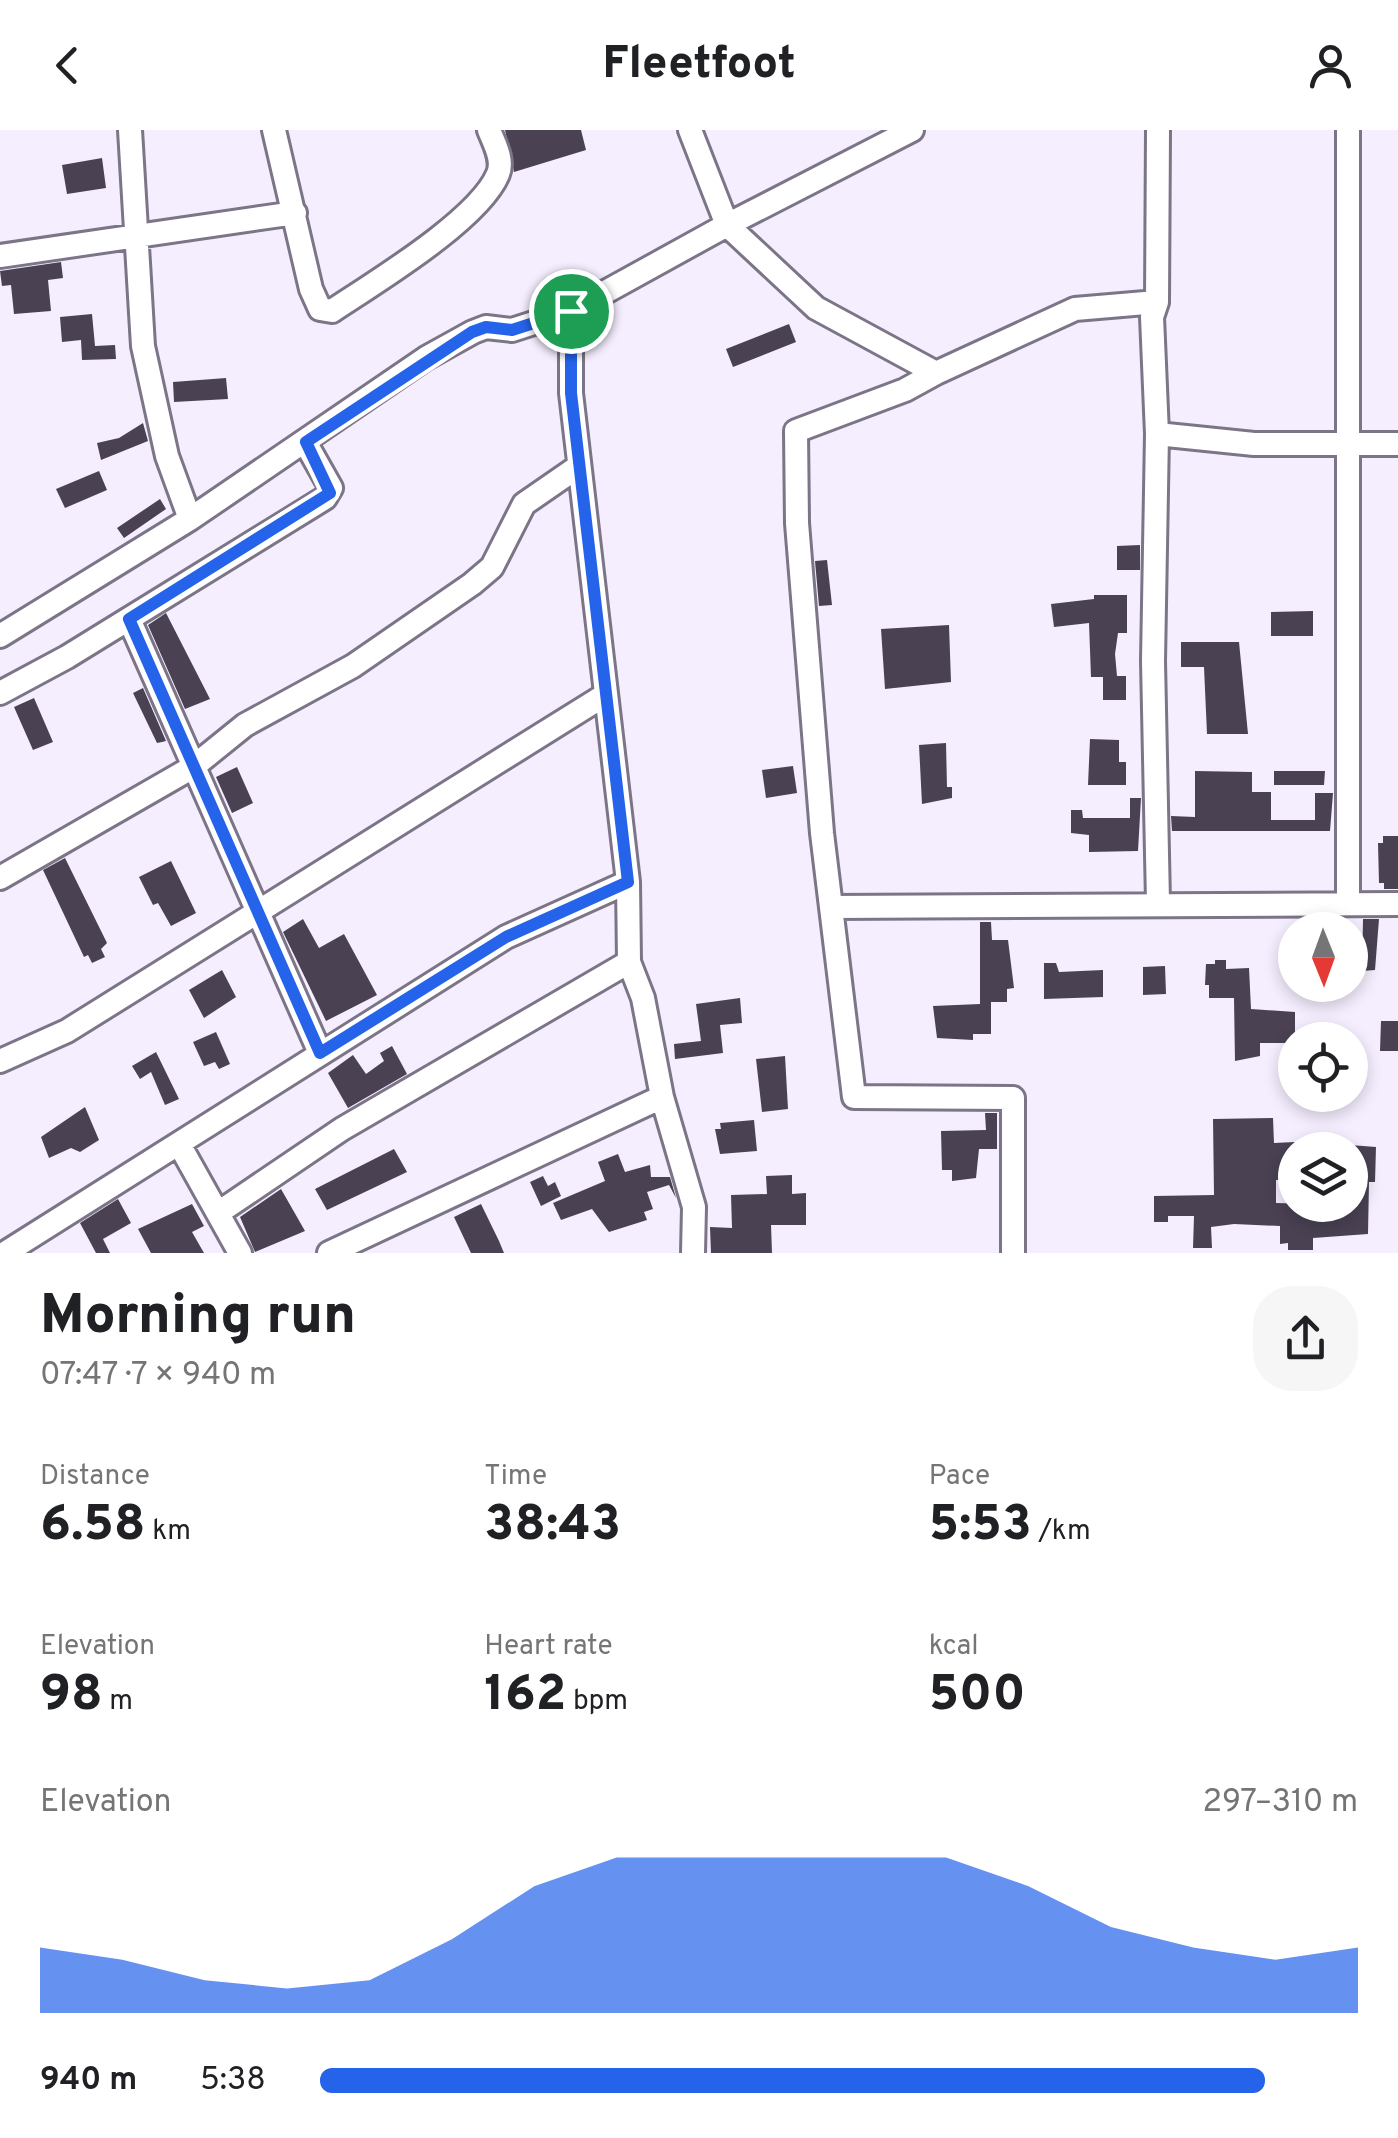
<!DOCTYPE html>
<html lang="en">
<head>
<meta charset="utf-8">
<style>
	:root { --surface:#fff; --page:#f6f6f6; --text:#202124; --muted:#757577; --accent:#2563eb }
	body { margin:0; font-family:Overpass,sans-serif; background:var(--page); color:var(--text); height:100vh; display:flex; flex-direction:column; font-size:38px; white-space:nowrap }
	* { box-sizing:border-box; margin:0 }
	p { font-size:32px; color:var(--muted) }
	.icon { flex:none; width:55px; height:55px; fill:none; stroke:currentColor; stroke-width:2; stroke-linecap:round; stroke-linejoin:round }
	.map { position:relative; height:1123px; overflow:hidden }
	.details { display:flex; flex-direction:column; background:var(--surface); flex:1 }
	.details>* { flex:none }
	.needle { width:65px; rotate:179deg }
	.controls { position:absolute; left:1278px; top:782px; display:grid; gap:20px }
	.controls a { display:grid; place-items:center; width:90px; height:90px; border-radius:50%; background:var(--surface); box-shadow:0 5px 15px #0003; font-size:50px }
	.pin { position:absolute; display:grid; place-items:center; width:85px; height:85px; color:#fff; margin:-42px; border:5px solid #fff; border-radius:50%; box-shadow:0 2px 10px #0007 }
	.round { display:grid; place-items:center; flex:none; width:105px; height:105px; border-radius:40px; background:var(--page) }
	.summary { display:flex; align-items:center; justify-content:space-between; height:170px; padding:0 40px }
	h1 { font-size:55px; font-weight:800; line-height:75px }
	.figures { display:grid; grid-template-columns:repeat(3,1fr); gap:15px; height:170px; padding:10px 40px }
	.figures div { display:grid; align-content:center }
	.figures b { font-size:50px; font-weight:800 }
	.figures small { font-size:28px; font-weight:400 }
	.figures p { font-size:28px }
	.chart { height:280px; padding:20px 40px }
	.chart p { display:flex; justify-content:space-between }
	.chart svg { width:100%; height:180px; margin-top:10px; fill:var(--accent); opacity:.7 }
	ul { padding:0 40px; list-style:none; font-size:32px }
	li { display:grid; grid-template-columns:160px 120px 1fr; align-items:center; height:75px }
	li i { height:25px; border-radius:12px; background:var(--accent) }
	header { display:flex; justify-content:space-between; align-items:center; height:130px; padding:0 40px; background:var(--surface); font-size:45px; font-weight:800 }
	.map>svg:first-child { display:block }
	.building { fill:#4a4253 }
	.lines { fill:none; stroke-linecap:round; stroke-linejoin:round }
	.minor-casing { stroke:#7c7487; stroke-width:28 }
	.minor { stroke:#fff; stroke-width:22 }
	.route-casing { stroke:#fff; stroke-width:20 }
	.route { stroke:#2563eb; stroke-width:12 }
</style>
</head>
<body>
<header><svg class="icon" aria-label="back" viewBox="0 0 24 24"><path d="M15 5l-7 7 7 7"/></svg>Fleetfoot<svg class="icon" aria-label="person" viewBox="0 0 24 24"><circle cx="12" cy="8" r="4"/><path d="M4 21q1-7 8-7t8 7"/></svg></header>
<div class="map">
<svg width="1398" height="1123" viewBox="0 0 1398 1123">
	<rect width="100%" height="100%" fill="#f5eeff"/>
	<!-- building -->
	<path class="building" d="M505,0H581L586,20L514,42Z
		M102,28L106,58L67,64L62,35Z
		M61,132L63,148L48,150L51,181L14,184L11,155L2,156L0,141Z
		M92,184L95,216L115,215L116,229L82,230L81,210L62,212L60,187Z
		M789,194L796,212L733,237L726,219Z
		M226,248L228,269L174,272L173,252Z
		M143,293L148,311L101,330L97,313L119,308Z
		M99,341L107,360L65,378L56,359Z
		M160,369L166,379L124,408L117,398Z
		M1140,415V440H1117V416Z
		M827,430L832,475L819,476L815,431Z
		M1094,465H1127V503H1118L1115,524L1117,546H1126V570H1103V547H1091L1089,493L1054,497L1051,474L1094,469Z
		M1313,481V506H1271V482Z
		M166,483L210,569L185,579L148,495Z
		M949,495L951,552L885,559L881,499Z
		M1181,512H1239L1248,604H1207L1204,537H1181Z
		M143,558L166,611L162,612L157,613L133,563Z
		M34,568L53,612L33,620L14,577Z
		M1090,609L1119,610V632H1126V655H1088Z
		M946,613L947,657H952V668L922,674L919,615Z
		M793,636L797,663L766,668L762,640Z
		M237,637L253,673L232,683L216,647Z
		M1195,641L1252,642V662H1271V690H1315V663H1333L1330,701H1172L1171,686L1195,687Z
		M1274,641H1325L1324,655H1274Z
		M1130,668H1141L1138,721L1089,722V705L1071,703V680H1082L1083,688H1130Z
		M1383,706H1398V759H1384V753H1379L1378,713H1383Z
		M65,728L107,813L101,819L105,827L92,833L88,825L84,827L43,740Z
		M171,731L196,783L171,796L158,773L153,775L139,747Z
		M303,789L319,818L344,804L377,865L326,891L283,802Z
		M1363,789H1379L1375,840L1362,841Z
		M980,792H991L992,810H1008L1014,858L1007,859V872H991V904H973V910L937,908L933,876L980,874Z
		M1215,830H1226V839L1249,838L1251,879L1295,882V913H1260V926L1235,931L1234,868H1209V855H1205L1206,834H1215Z
		M1044,833H1056L1059,842L1103,840V867L1044,869Z
		M1165,836L1166,864L1143,865V837Z
		M222,840L236,867L204,888L189,860Z
		M740,868L742,893L720,895L723,923L675,929L674,914L701,911L696,874Z
		M1381,891H1398V921H1380Z
		M216,902L230,934L219,939L215,932L204,936L193,912Z
		M392,916L407,944L348,978L328,943L353,925L366,944L384,931L380,923Z
		M156,922L179,969L165,975L151,942L140,949L132,936Z
		M785,926L788,979L762,982L756,929Z
		M85,977L99,1010L80,1022L71,1018L49,1028L41,1007Z
		M985,983H997V1019H979L976,1048L952,1051V1040H942L941,1001L986,1000Z
		M1273,988L1274,1013L1295,1012V1049L1276,1050V1073L1350,1075V1015L1376,1017L1375,1052H1369L1368,1104L1313,1108V1120H1288V1113L1280,1114V1096L1234,1094L1211,1097L1212,1118H1193L1194,1086H1168V1092H1154V1066L1214,1065L1213,989Z
		M754,990L757,1021L720,1024L715,999H721L720,993Z
		M394,1019L407,1042L327,1080L315,1059Z
		M618,1024L625,1042L650,1035L651,1047H670L676,1068L669,1055L647,1062L653,1079L644,1082L647,1090L609,1102L592,1079L561,1090L553,1073L605,1051L598,1032Z
		M792,1045V1064L806,1063V1095H771L772,1123H711L710,1097L732,1098L731,1065L767,1064L766,1046Z
		M543,1046L548,1056L555,1052L561,1066L541,1076L530,1052Z
		M281,1059L305,1101L255,1122L240,1087Z
		M118,1069L131,1093L103,1109L110,1123H96L80,1093Z
		M192,1074L204,1096L192,1102L204,1123H151L138,1099Z
		M481,1074L499,1111L504,1123H471L454,1087Z"/>
	<g class="lines">
		<!-- minor casing -->
		<g class="minor-casing">
			<path id="minor" d="M130,0L143,216L167,326L190,389
				M274,0L311,159L320,179L332,181C374,153 479,90 498,44C504,30 494,13 489,0
				M690,0L727,95L571,181V263L628,752L629,832L643,868L662,967L694,1077L693,1123
				M912,0L727,95L816,178L936,243L1075,179L1157,172
				M1158,0L1157,172L1152,187L1157,304L1153,531L1158,772
				M1348,0V773
				M0,126L295,83
				M936,243L905,260L796,301L797,393L822,703L854,967L1013,968V1123
				M1157,304L1254,314H1398
				M129,489L320,923
				M0,506L190,389L426,228L473,202L486,197L512,200L571,181
				M0,563L67,527L325,368L331,358L305,312
				M0,748L193,637L245,595L353,536L472,454L492,437L524,374L579,336
				M831,777L1398,774
				M0,931L67,901L605,565
				M179,1014L240,1123
				M218,1083L342,999L629,832
				M5,1123L506,807L628,752
				M329,1123L662,967"/>
		</g>
		<!-- minor -->
		<use href="#minor" class="minor"/>
	</g>
	<g class="lines">
		<!-- route casing -->
		<g class="route-casing">
			<path id="route" d="M571,181V263L628,752L506,807L320,923L129,489L330,363L306,312L472,202L486,197L512,200Z"/>
		</g>
		<!-- route -->
		<use href="#route" class="route"/>
	</g>
</svg>
<div class="controls">
<a><svg class="needle" viewBox="-14 -14 28 28"><path d="M0-13l5 13h-10z" fill="#e53935"/><path d="M0 13l5-13h-10z" fill="#757577"/></svg></a>
<a><svg class="icon" aria-label="locate" viewBox="0 0 24 24"><circle cx="12" cy="12" r="6"/><path d="M12 2v4M12 18v4M2 12h4M18 12h4"/></svg></a>
<a><svg class="icon" aria-label="layers" viewBox="0 0 24 24"><path d="M12 4l9 5-9 5-9-5zM3 14l9 5 9-5"/></svg></a>
</div>
<div class="pin" style="left:571px;top:181px;background:#1e9e55"><svg class="icon" aria-label="arrive" viewBox="0 0 24 24"><path d="M6 21V4h12l-3 4 3 4H6"/></svg></div>
</div>
<section class="details">
<div class="summary"><div><h1>Morning run</h1><p>07:47 · 7 × 940 m</p></div><a class="round"><svg class="icon" aria-label="share" viewBox="0 0 24 24"><path d="M12 15V3M7 8l5-5 5 5M5 13v7h14v-7"/></svg></a></div>
<div class="figures">
<div><p>Distance</p><b>6.58<small> km</small></b></div>
<div><p>Time</p><b>38:43</b></div>
<div><p>Pace</p><b>5:53<small> /km</small></b></div>
</div>
<div class="figures">
<div><p>Elevation</p><b>98<small> m</small></b></div>
<div><p>Heart rate</p><b>162<small> bpm</small></b></div>
<div><p>kcal</p><b>500</b></div>
</div>
<div class="chart"><p><span>Elevation</span>297–310 m</p>
<svg viewBox="0 0 160 44" preserveAspectRatio="none"><path d="M0 44V28L10 31L20 36L30 38L40 36L50 26L60 13L70 6L80 6L90 6L100 6L110 6L120 13L130 23L140 28L150 31L160 28V44z"/></svg>
</div>
<ul>
<li><b>940 m</b>5:38<i style="width:91%"></i></li>
</ul>
</section>
</body>
</html>
